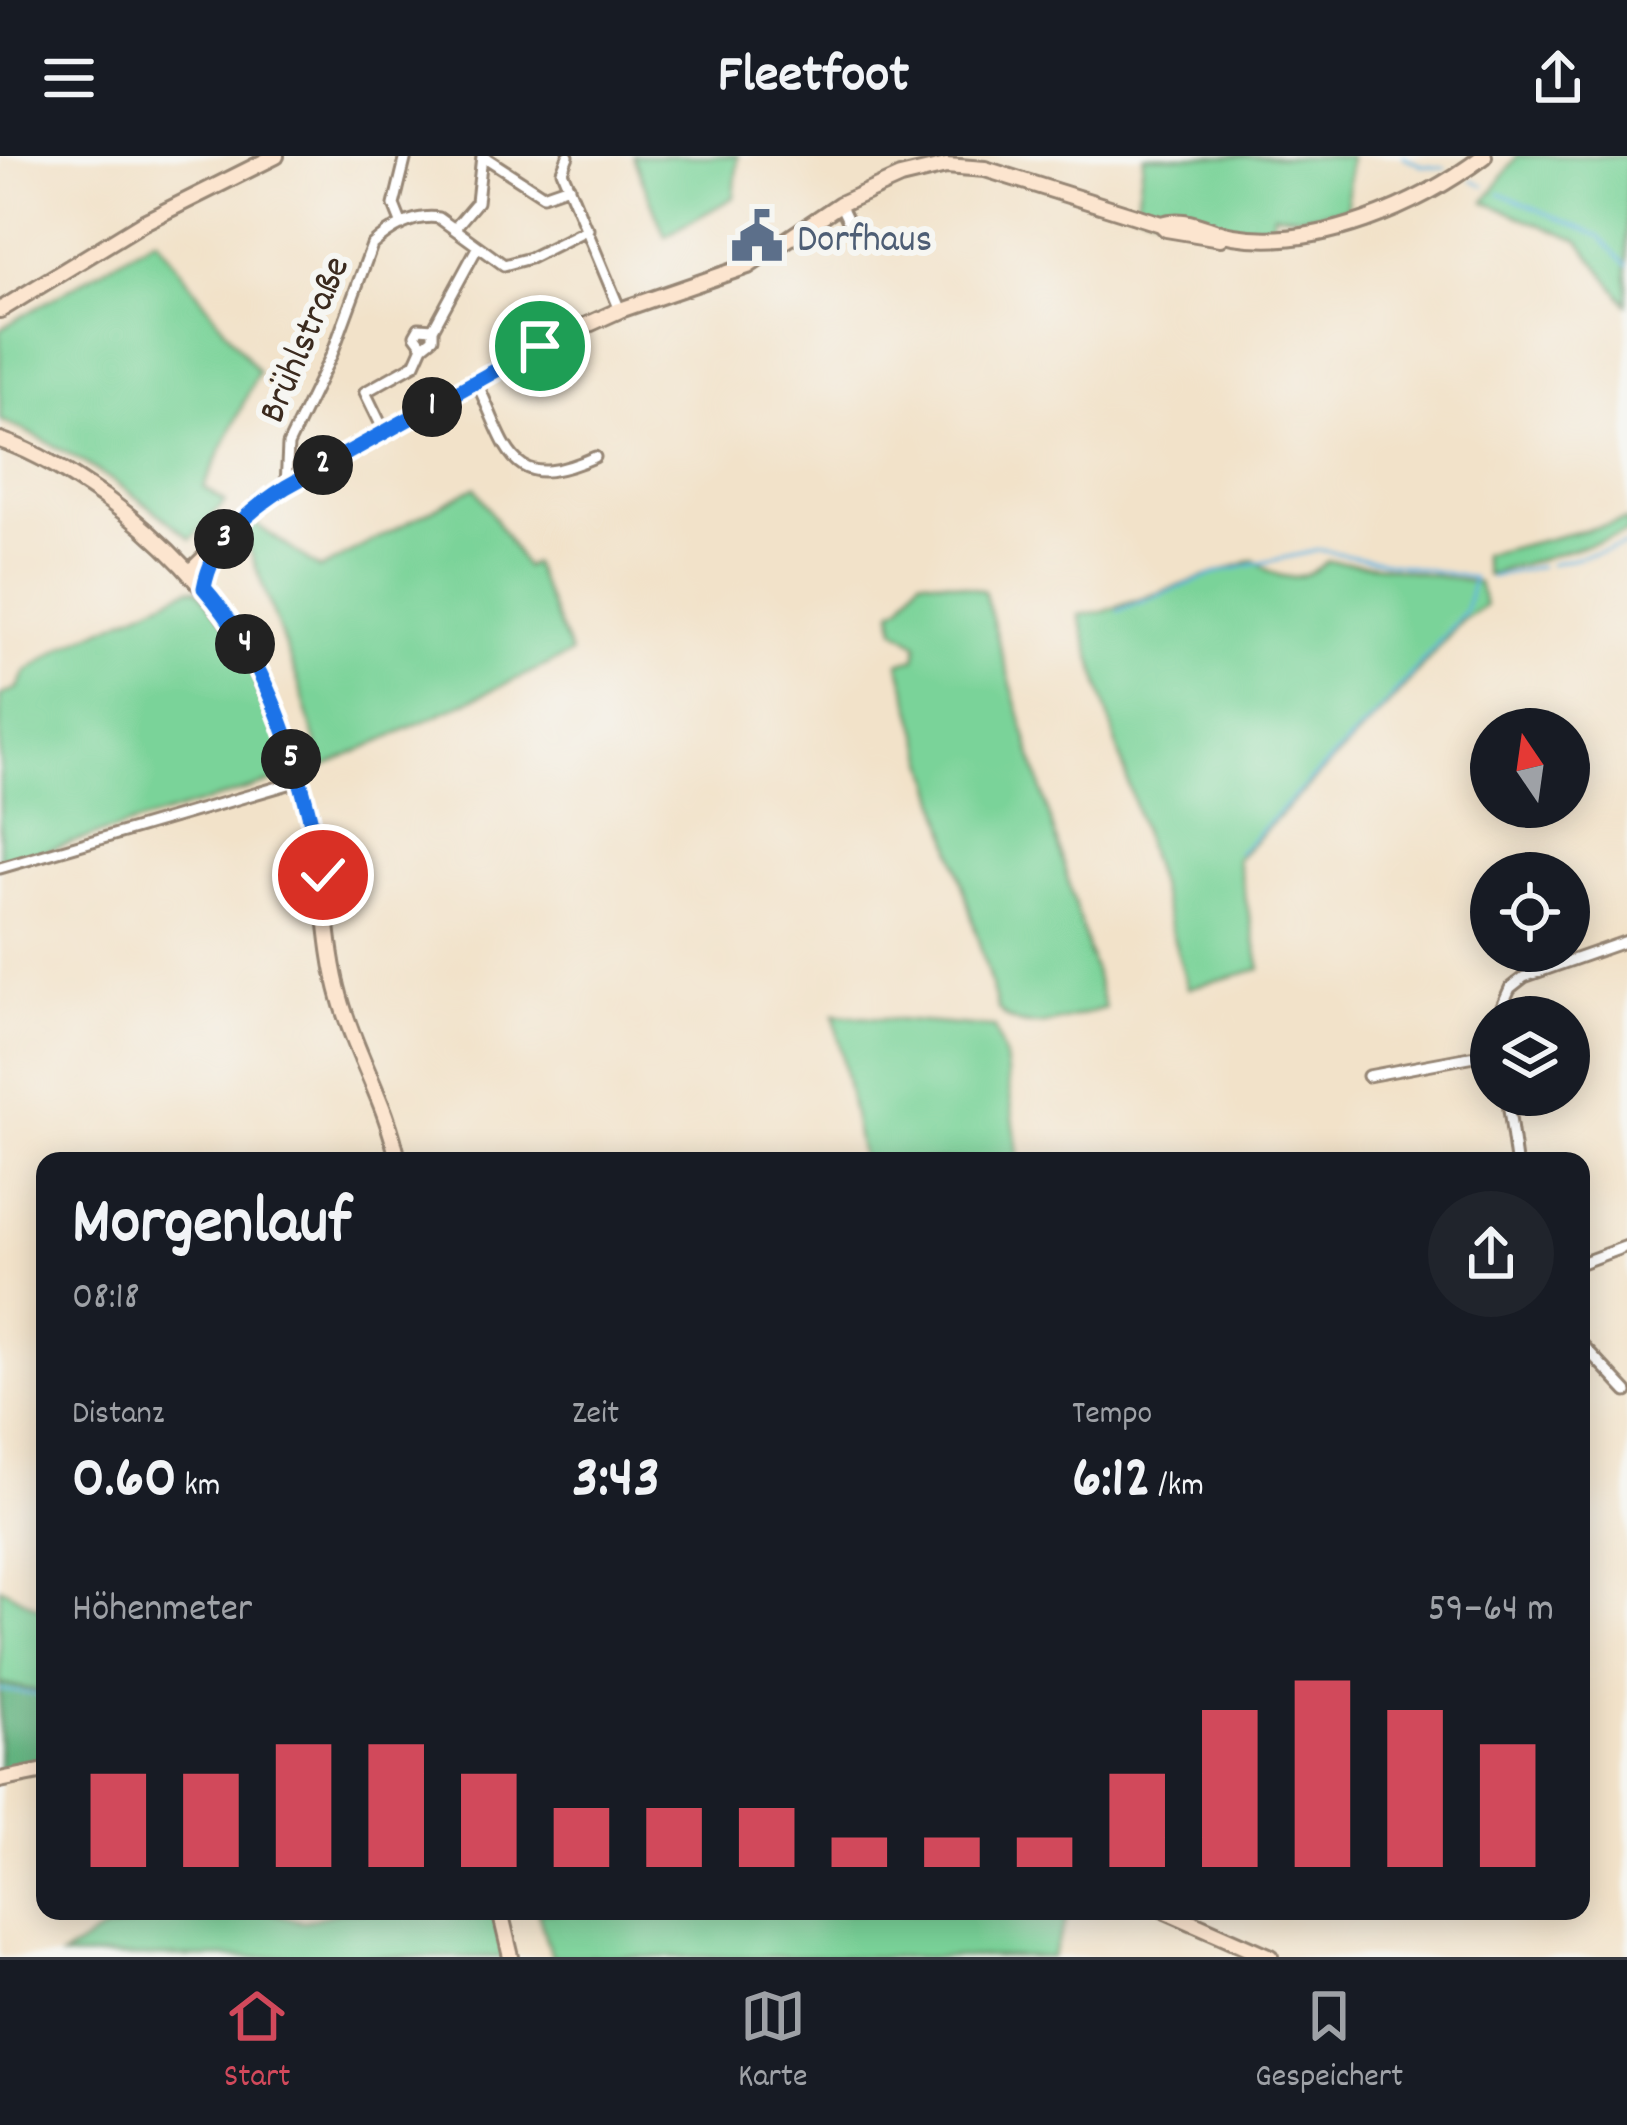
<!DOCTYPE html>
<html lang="de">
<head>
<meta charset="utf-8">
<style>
	:root { --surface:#171b24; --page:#20242c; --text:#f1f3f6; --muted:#9ea1a6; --line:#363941; --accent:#d1495b }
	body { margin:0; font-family:Dekko,sans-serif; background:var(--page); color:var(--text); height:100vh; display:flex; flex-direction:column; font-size:45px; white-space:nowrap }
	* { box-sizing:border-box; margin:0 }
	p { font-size:39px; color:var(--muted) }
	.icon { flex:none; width:66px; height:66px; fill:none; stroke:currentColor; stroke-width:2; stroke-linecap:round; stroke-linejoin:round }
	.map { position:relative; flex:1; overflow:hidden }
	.details { position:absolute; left:36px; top:996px; width:1554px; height:768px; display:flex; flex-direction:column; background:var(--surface); border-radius:24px; box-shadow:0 6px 30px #0003 }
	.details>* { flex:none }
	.needle { width:78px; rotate:347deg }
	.fabs { position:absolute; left:1470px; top:552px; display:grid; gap:24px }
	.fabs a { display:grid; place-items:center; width:120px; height:120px; border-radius:50%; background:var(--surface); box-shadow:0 6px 30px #0003; font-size:60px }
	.pin { position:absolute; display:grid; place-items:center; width:102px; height:102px; color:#fff; margin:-51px; border:6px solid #fff; border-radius:50%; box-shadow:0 3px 12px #0007 }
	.km { position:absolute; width:60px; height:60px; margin:-30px; border-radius:50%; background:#222; color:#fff; font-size:33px; line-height:60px; text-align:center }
	.round { display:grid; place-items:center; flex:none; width:126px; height:126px; border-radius:63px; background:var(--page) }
	.head { display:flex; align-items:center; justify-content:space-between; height:204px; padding:0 36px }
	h1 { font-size:66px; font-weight:800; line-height:90px }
	.metrics { display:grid; grid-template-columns:repeat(3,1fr); gap:18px; height:204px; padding:12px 36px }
	.metrics div { display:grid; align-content:center }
	.metrics b { font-size:60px; font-weight:800 }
	.metrics small { font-size:33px; font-weight:400 }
	.metrics p { font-size:33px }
	.chart { height:336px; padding:24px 36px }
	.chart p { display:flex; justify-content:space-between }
	.chart svg { width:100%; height:216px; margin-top:12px; stroke:var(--accent); stroke-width:6 }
	header { display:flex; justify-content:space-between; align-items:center; height:156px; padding:0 36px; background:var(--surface); font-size:54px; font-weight:800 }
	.menu { display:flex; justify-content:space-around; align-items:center; height:168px; border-top:3px solid var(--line); background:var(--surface); font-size:33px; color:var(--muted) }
	.menu a { display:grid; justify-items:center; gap:6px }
	.menu .active { color:var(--accent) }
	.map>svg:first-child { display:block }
	.green { fill:#7ad399; stroke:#5a7e5c; stroke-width:3 }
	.forest { fill:#63b581; stroke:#4f7050; stroke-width:3 }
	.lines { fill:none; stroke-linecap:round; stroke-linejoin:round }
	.stream { stroke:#63b5df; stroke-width:3 }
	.street-casing { stroke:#968674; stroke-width:15 }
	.secondary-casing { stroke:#968674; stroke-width:20 }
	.street { stroke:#fff; stroke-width:9 }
	.secondary { stroke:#fce5cf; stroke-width:14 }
	.route-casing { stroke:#fff; stroke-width:24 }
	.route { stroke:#1a73e8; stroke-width:15 }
	.labels { text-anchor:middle; stroke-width:12; stroke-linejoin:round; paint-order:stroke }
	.service-label { font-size:39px; fill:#4e5e75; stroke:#f6f6f2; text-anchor:start }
	.street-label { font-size:39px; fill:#3b2a1e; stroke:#f6f6f2 }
</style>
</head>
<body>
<header><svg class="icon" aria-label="menu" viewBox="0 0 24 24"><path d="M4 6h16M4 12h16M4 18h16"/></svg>Fleetfoot<svg class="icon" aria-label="share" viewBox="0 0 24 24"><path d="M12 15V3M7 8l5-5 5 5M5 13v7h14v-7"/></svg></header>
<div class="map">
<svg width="1627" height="1801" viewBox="0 0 1627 1801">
	<rect width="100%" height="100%" fill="#f6f6f2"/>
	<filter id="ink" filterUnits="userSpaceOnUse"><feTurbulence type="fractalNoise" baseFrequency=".00833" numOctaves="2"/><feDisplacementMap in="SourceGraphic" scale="24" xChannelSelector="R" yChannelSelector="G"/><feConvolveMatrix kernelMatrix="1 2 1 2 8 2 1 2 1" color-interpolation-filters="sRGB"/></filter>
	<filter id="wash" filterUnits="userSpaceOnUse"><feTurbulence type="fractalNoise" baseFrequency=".004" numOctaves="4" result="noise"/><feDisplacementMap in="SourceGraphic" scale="48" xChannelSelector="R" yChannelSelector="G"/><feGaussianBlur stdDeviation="2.7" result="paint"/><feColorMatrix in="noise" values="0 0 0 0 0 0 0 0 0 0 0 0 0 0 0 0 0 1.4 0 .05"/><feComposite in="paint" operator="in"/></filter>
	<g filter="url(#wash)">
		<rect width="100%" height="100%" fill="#f2e2c9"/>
		<!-- green -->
		<path class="green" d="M633,0H738L734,41L665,80Z
			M1144,0L1350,1L1347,52L1302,60L1273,57L1271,75C1226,76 1180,65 1136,53Z
			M1517,0H1627V148L1579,85L1485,46Z
			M156,82L258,216L204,331L225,346L191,383C130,334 72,294 0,264V173Z
			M475,331L525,411L532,407L571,498L323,611L299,528L244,378L254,367L320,413Z
			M1627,364V377L1486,419L1482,399Z
			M1254,404C1279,426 1301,427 1328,405L1382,410L1478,427L1485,450L1462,465L1393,544L1237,703L1261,813L1188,832L1079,459L1103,456Z
			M920,422L948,425L984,435L1105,852C1072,860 1023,885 998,853L899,507L915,502L918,488L895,473L893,454L902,449Z
			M190,432L197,433L237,483L270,555L290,612L286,622L0,708V540L18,532L26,516L64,491Z
			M834,859L994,872L1005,902L1019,1005H862Z
			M0,1431L45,1455V1604L0,1615Z
			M180,1755H268L302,1766L341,1755H494L506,1801H61L101,1776Z
			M538,1755H1069L1053,1801H551Z"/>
		<!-- forest -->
		<path class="forest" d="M0,1527L45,1537V1606L0,1617Z"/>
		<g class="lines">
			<!-- stream -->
			<path class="stream" d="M1403,0L1422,10L1445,12
				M1472,24L1484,30
				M1500,37L1599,80L1627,109
				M1550,408L1627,389
				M1490,421L1540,410
				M1118,455L1220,416L1320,394L1473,422L1465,455L1383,551L1238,697
				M0,1534L45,1540"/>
		</g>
	</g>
	<g filter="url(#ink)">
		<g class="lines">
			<!-- street casing -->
			<g class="street-casing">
				<path id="street" d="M483,0L543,39L569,30
					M568,0L562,15L620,154
					M840,48L849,67
					M402,69L394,49L406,0
					M454,73L477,46L482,0
					M423,190L415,179L419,172L433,173
					M477,227C509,295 509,339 595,301
					M385,277L365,236L415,208L423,190L433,182V173L477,92
					M286,330L288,289L332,198L372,89C390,73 414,58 439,62L504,109L530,102L588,73
					M0,712L299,625
					M1497,861L1510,832L1524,821L1627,785
					M1368,920L1491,897
					M1507,939L1516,1005
					M1581,1107L1627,1090
					M1581,1187L1627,1236"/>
			</g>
			<!-- secondary casing -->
			<g class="secondary-casing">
				<path id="secondary" d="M1161,68L1166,73L1220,82
					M0,154L144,66L276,0
					M0,284C37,296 72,319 104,341C225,429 277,528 313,671C327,728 324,787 340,842C355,898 387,947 398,1005
					M190,416L263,345L315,314L540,190L620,154L748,110L840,48L900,21L946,10L985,13L1161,68C1188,59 1207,76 1233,80C1317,94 1418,50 1484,0
					M0,1624L45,1615
					M500,1755L511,1801
					M1166,1755L1271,1801"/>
			</g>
			<!-- street -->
			<use href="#street" class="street"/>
			<!-- secondary -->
			<use href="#secondary" class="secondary"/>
		</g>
	</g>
	<g class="lines" filter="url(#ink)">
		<!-- route casing -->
		<g class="route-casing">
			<path id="route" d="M323,719C302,620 273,510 204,432C212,386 248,355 286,331L540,190"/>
		</g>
		<!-- route -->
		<use href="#route" class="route"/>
	</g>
	<!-- icons -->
	<defs>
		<g id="civic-bare" transform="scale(4.14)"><path d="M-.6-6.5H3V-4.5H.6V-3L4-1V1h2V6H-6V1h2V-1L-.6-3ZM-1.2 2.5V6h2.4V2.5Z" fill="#5c6f8a" stroke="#f6f6f2" stroke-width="2.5" paint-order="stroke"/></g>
	</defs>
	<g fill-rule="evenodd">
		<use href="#civic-bare" x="757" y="80"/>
	</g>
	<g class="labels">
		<!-- service labels -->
		<g class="service-label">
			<text x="797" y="94">Dorfhaus</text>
		</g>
		<!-- street labels -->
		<g class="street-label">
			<text transform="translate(301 182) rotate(-67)" y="14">Brühlstraße</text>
		</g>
	</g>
</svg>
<div class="fabs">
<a><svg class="needle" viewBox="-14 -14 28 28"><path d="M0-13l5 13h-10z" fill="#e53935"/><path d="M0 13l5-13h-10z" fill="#9ea1a6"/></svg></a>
<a><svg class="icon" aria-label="locate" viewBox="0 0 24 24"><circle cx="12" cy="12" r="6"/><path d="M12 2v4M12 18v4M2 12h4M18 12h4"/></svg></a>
<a><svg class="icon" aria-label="layers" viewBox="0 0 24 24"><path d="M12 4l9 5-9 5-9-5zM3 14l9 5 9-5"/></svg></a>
</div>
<div class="pin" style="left:540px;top:190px;background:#1e9e55"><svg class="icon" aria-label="arrive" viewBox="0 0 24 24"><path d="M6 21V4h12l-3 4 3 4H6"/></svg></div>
<div class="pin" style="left:323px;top:719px;background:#d93025"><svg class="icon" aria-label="check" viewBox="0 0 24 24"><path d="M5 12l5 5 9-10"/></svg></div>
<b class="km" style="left:432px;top:251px">1</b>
<b class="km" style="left:323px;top:309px">2</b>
<b class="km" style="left:224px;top:383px">3</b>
<b class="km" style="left:245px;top:488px">4</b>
<b class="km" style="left:291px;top:603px">5</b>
<section class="details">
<div class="head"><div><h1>Morgenlauf</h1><p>08:18</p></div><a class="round"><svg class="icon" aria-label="share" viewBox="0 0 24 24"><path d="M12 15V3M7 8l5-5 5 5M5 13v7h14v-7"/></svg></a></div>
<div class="metrics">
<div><p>Distanz</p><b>0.60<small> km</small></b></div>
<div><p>Zeit</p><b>3:43</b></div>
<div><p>Tempo</p><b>6:12<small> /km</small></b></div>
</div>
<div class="chart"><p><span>Höhenmeter</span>59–64 m</p>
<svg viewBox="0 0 160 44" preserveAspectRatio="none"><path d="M5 44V25M15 44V25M25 44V19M35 44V19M45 44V25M55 44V32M65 44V32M75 44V32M85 44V38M95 44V38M105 44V38M115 44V25M125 44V12M135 44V6M145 44V12M155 44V19"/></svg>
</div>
</section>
</div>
<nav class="menu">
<a class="active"><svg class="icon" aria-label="home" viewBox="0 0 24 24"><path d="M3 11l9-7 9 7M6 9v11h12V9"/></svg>Start</a>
<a><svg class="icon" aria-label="map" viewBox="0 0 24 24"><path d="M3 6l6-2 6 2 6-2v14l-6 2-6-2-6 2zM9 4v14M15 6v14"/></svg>Karte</a>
<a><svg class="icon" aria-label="saved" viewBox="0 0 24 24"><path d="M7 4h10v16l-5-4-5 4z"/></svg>Gespeichert</a>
</nav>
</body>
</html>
